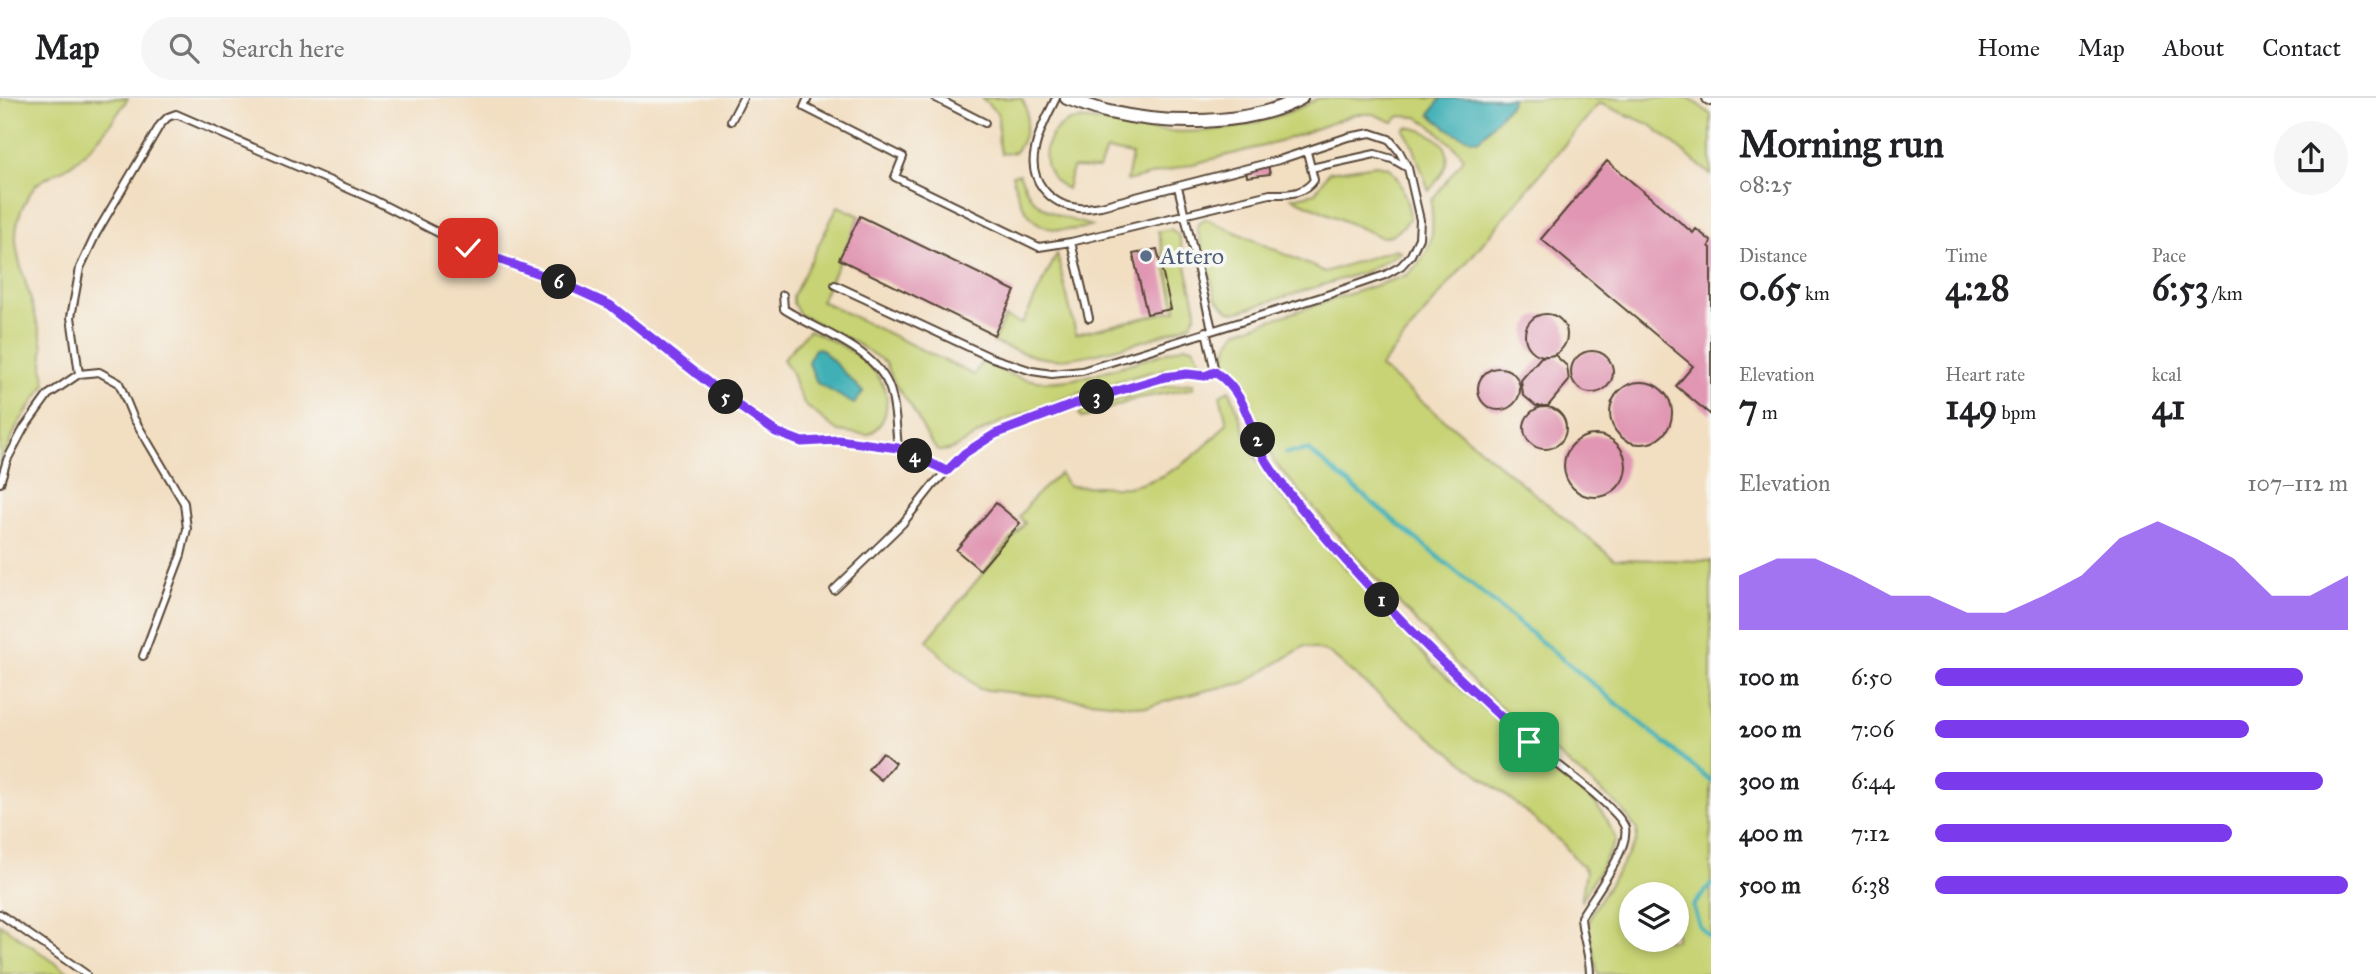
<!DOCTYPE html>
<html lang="en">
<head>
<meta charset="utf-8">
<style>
	:root { --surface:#fff; --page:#f6f6f6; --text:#202124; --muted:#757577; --line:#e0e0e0; --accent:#7c3aed }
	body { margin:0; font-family:"IM FELL Great Primer",serif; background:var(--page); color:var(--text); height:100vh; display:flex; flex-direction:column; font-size:26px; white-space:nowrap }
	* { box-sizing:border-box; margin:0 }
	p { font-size:23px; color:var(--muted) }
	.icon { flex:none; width:38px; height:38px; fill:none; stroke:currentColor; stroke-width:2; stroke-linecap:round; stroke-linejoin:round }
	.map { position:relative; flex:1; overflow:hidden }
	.side { display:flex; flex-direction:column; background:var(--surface); width:665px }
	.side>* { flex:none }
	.controls { position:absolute; left:1619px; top:784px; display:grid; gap:14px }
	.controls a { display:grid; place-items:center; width:70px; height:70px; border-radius:50%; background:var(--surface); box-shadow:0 4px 10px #0003; font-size:35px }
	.pin { position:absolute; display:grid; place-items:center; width:60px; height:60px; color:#fff; margin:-30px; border-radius:14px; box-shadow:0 4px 10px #0006 }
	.km { position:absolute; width:35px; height:35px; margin:-18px; border-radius:50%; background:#222; color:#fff; font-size:19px; line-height:35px; text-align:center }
	.round { display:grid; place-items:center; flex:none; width:74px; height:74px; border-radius:37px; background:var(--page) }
	.summary { display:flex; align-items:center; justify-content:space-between; height:119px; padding:0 28px }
	h1 { font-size:38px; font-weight:700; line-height:52px }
	.metrics { display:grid; grid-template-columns:repeat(3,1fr); gap:10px; height:119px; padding:7px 28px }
	.metrics div { display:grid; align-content:center }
	.metrics b { font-size:35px; font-weight:700 }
	.metrics small { font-size:19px; font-weight:400 }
	.metrics p { font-size:19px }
	.chart { height:196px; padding:14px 28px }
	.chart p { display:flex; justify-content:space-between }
	.chart svg { width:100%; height:126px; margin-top:7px; fill:var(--accent); opacity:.7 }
	ul { padding:0 28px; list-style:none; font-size:23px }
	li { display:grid; grid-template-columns:112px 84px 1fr; align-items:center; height:52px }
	li i { height:18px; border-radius:9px; background:var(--accent) }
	header { display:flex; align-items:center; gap:42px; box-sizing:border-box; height:98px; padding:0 35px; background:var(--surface); border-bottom:2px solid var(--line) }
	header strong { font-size:33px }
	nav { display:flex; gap:38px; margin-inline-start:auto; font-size:24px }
	.search { width:490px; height:63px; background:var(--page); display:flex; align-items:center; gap:18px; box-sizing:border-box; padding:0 24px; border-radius:38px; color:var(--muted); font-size:26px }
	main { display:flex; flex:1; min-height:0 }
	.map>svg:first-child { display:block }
	.green { fill:#c7d374; stroke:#817e49; stroke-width:2; fill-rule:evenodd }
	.water { fill:#3fb0b6; stroke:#3d6d6a; stroke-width:2 }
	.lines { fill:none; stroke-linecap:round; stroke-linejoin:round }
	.stream { stroke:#3fb0b6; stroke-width:4.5 }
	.building { fill:#e197b3 }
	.service-casing { stroke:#564536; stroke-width:10 }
	.minor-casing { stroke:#564536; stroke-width:16 }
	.service { stroke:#fff; stroke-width:6 }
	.minor { stroke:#fff; stroke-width:12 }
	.route-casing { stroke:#fff; stroke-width:14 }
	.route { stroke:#7c3aed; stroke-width:9 }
	.service-dot { fill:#5c6f8a; stroke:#f6f6f2; stroke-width:2.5 }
	.labels { text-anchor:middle; stroke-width:7; stroke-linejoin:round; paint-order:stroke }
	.service-label { font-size:24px; fill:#4e5e75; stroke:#f6f6f2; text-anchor:start }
</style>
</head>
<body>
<header>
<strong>Map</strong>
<div class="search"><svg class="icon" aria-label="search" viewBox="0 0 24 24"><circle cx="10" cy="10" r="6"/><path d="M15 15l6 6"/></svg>Search here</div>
<nav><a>Home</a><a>Map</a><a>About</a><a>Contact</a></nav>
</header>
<main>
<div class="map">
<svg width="1711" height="876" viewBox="0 0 1711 876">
	<rect width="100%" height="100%" fill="#f6f6f2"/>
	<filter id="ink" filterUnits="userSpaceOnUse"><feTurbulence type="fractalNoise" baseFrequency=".0143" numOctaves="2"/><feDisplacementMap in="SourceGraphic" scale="14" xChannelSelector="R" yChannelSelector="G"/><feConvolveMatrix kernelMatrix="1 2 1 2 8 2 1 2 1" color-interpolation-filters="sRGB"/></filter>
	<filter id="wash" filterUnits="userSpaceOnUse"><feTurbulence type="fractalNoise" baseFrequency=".00686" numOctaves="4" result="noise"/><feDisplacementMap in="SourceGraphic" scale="28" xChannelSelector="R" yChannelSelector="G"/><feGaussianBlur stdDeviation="1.57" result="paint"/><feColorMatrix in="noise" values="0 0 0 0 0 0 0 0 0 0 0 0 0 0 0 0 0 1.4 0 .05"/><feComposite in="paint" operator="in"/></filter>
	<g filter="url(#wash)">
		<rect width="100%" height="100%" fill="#f2dec1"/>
		<!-- green -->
		<path class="green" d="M0,0H128C113,24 95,48 73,65C61,74 46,78 36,87C0,134 21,163 34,213C37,225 42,238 43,250C43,263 42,273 46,286L18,326L0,367Z
			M982,0H1021C1032,14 1026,41 1015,54L1002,56C996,42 999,31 998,16Z
			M1319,0H1441L1430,17C1446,29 1459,40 1479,42L1511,5L1512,0H1690L1711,17V77L1651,27L1599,5L1380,269L1614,461L1711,463V876H1598L1588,828L1593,813L1636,744L1637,732L1621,710L1478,589L1366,470L1274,364L1264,335L1225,260L1228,246L1237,233L1407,177C1435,153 1434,136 1431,103L1464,60L1459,53L1428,25L1417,19L1400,18L1393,24L1373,16H1356L1279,44L1127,83L1132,57L1106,52L1099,71L1072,70L1067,91C1038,77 1038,38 1068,24C1084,16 1119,29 1137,31C1201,39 1262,31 1319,0ZM1631,796H1676V842H1631Z
			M1406,29C1418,30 1428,34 1437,41C1459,57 1441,78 1429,93L1413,48L1404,32Z
			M1376,67C1377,67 1386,69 1387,69C1399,74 1409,108 1410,120C1401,131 1396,139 1381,139L1292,100L1315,95L1329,74Z
			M1019,76C1024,84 1026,93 1032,100C1047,117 1072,122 1092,128C1043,140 1024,126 1012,77Z
			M838,108L860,118L821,203L974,277L982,263C1034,295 1069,284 1122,268C1143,262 1164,256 1184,248L1193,249L1200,261L1194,269C1167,262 1021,314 990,329C973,337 958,354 938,353L929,342L911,308L895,286L886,265L854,244L800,217L793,205V198Z
			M1206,121L1325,174L1396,151L1401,154L1367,173L1236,214L1229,213L1216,200L1197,130L1198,126Z
			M1171,131L1179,138L1196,211V216L1190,226C1161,239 1082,263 1051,261C1031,259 1012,252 993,244L1005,219L1022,226L1057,156L1076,236L1176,212L1158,133Z
			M809,232C837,244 878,263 886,296C888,300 886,307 886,312C884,324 878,331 868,337L838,333L805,307L796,289L792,275L783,261Z
			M1193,285V290L1189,291L1135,301L1087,319L1082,320L1079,316L1082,313L1156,290Z
			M1229,292L1233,300L1251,352L1272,388L1434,568L1595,705L1607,722L1616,742L1581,804L1586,773L1563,746L1514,704L1399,614L1329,555L1305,548L1244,585L1208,592L1146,609L979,591C963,574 942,561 927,542L1025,425L1019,419L1034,399L1060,375L1067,387C1078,390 1088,388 1100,388C1109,389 1119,390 1127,389C1168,382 1201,356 1227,325L1220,297Z
			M0,826L71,876H0Z"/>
		<!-- water -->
		<path class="water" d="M1441,0H1512L1511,5L1479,42C1459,41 1445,29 1430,16Z
			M820,250L863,294L854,306L817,285L808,263L815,251Z"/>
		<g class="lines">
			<!-- stream -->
			<path class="stream" d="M1286,355L1308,352L1711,683
				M1711,787L1693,808L1700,829L1711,840"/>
		</g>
		<g id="blocks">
			<!-- building -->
			<path class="building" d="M1607,63L1693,135L1696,131L1711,143L1709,148L1711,150V317L1676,288L1693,268L1541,141Z
				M1268,68L1270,76L1247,79L1246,71Z
				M860,118L1015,193L994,237L839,161Z
				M1157,151L1171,211L1147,216L1133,156Z
				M1525 237a21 21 0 1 1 42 0a21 21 0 1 1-42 0Z
				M1571 274a21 21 0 1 1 42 0a21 21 0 1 1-42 0Z
				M1555,257L1567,268L1569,283L1548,308H1536L1523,297L1521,282L1541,259Z
				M1478 291a21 21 0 1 1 42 0a21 21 0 1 1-42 0Z
				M1610 315a31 31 0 1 1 62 0a31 31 0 1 1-62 0Z
				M1524 330a21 21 0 1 1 42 0a21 21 0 1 1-42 0Z
				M1564 368a31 31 0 1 1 62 0a31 31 0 1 1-62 0Z
				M996,405L1020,425L980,472L956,452Z
				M882,654L895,665L881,682L868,671Z"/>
		</g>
	</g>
	<g filter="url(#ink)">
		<use href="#blocks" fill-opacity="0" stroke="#564536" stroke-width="2"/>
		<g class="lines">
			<!-- service casing -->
			<g class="service-casing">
				<path id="service" d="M808,0L804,9L903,59L895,79L1039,149L1071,144
					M936,0L985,25
					M731,23L743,0
					M1311,70L1375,56L1392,61L1406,69
					M1178,89L1212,231
					M835,187L990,259L1032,273L1052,276L1082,273L1321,199L1385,177L1401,168L1411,157L1419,140L1420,122L1408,70L1399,53L1389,41L1371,35L1348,39L1279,62L1101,108C1094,109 1086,111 1079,110C1049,107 1028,81 1035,52C1038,34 1048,17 1056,0
					M783,197L784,211C817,233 876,250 890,291C896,309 896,332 898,350
					M1089,220L1071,144L1270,96C1287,96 1304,97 1314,82L1307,54
					M1215,274C1243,293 1250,324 1262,354C1266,365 1275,376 1282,385C1328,447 1383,504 1437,560C1465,589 1496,615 1527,642C1546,659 1620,710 1625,730C1630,751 1592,800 1581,819C1582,839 1590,856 1590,876
					M79,276L71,219L80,170L96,136L160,27L168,19L176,16L372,101L468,150L553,181L610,207L730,302L776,334L802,344L838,342L898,350L947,373
					M0,385L7,362L24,330L48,297L79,276L99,274L119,285L133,319L184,405L187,431L181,457L143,558
					M834,492L903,425L934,386L965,355L995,336L1077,305L1165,279L1187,276L1205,278L1215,274L1206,233
					M0,816L86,876"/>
			</g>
			<!-- minor casing -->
			<g class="minor-casing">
				<path id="minor" d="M1067,0C1081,5 1095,11 1109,14C1166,27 1248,29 1301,0
					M1709,0L1711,1"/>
			</g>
			<!-- service -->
			<use href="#service" class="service"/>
			<!-- minor -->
			<use href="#minor" class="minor"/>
		</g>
	</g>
	<g class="lines" filter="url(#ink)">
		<!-- route casing -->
		<g class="route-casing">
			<path id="route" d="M468,150L553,181L610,207L730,302L776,334L802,344L838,342L898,350L947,373L965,355L995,336L1077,305L1165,279L1187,276L1205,278L1215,274C1244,293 1249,324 1262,355C1266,365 1275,377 1282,386C1355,480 1440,565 1529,644"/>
		</g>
		<!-- route -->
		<use href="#route" class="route"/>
	</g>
	<!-- markers -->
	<circle class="service-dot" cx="1146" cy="158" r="7"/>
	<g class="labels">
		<!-- service labels -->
		<g class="service-label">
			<text x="1160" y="166">Attero</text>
		</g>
	</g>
</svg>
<div class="controls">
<a><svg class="icon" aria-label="layers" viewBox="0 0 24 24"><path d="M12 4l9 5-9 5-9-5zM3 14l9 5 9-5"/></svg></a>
</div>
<div class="pin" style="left:1529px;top:644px;background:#1e9e55"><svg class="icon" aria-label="arrive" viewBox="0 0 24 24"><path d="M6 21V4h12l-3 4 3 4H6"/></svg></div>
<div class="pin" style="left:468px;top:150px;background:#d93025"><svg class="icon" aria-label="check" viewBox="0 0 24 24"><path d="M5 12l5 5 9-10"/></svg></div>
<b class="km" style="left:1382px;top:502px">1</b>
<b class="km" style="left:1258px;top:342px">2</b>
<b class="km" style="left:1097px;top:299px">3</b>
<b class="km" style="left:915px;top:358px">4</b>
<b class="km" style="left:726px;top:299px">5</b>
<b class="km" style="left:559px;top:184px">6</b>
</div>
<section class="side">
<div class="summary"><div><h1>Morning run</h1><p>08:25</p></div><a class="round"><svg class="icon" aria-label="share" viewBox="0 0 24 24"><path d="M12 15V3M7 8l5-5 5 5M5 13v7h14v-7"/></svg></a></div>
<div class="metrics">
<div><p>Distance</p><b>0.65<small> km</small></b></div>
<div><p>Time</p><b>4:28</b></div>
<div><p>Pace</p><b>6:53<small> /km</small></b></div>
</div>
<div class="metrics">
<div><p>Elevation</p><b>7<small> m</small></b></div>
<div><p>Heart rate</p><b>149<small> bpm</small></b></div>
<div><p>kcal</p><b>41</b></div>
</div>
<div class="chart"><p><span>Elevation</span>107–112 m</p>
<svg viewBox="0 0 160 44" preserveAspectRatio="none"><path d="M0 44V25L10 19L20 19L30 25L40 32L50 32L60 38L70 38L80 32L90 25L100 12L110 6L120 12L130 19L140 32L150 32L160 25V44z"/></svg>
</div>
<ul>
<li><b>100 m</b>6:50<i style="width:89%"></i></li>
<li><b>200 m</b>7:06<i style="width:76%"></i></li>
<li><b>300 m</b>6:44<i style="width:94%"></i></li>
<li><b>400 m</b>7:12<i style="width:72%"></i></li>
<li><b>500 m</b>6:38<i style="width:100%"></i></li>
</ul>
</section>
</main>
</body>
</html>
